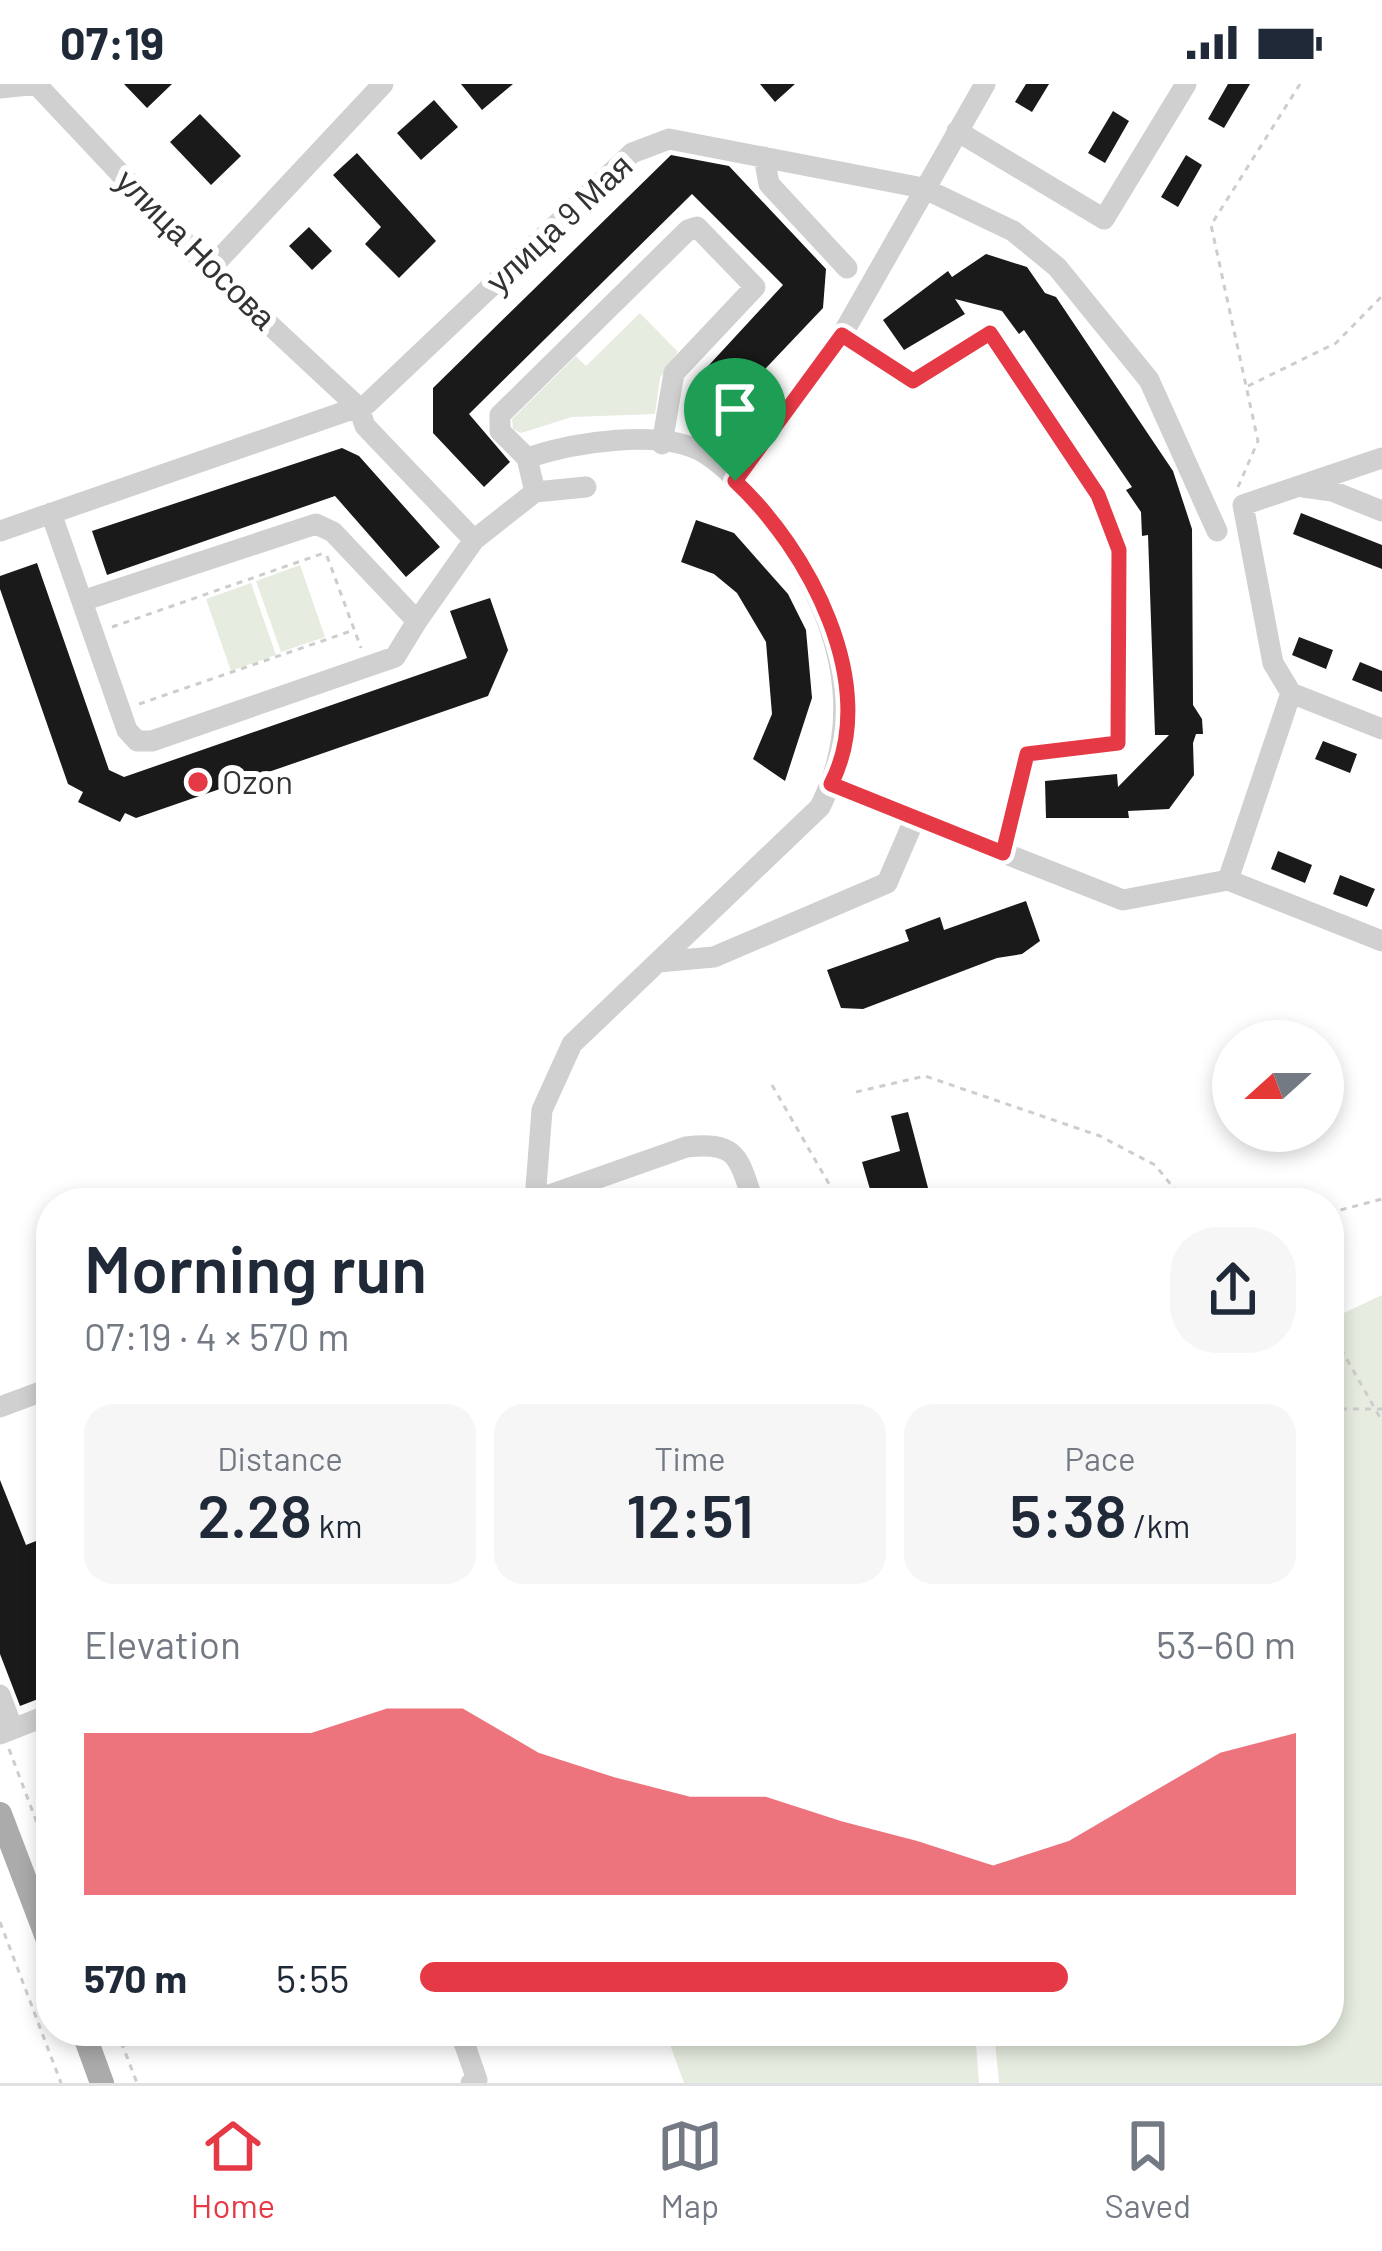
<!DOCTYPE html>
<html lang="en">
<head>
<meta charset="utf-8">
<style>
	:root { --surface:#fff; --page:#f6f6f7; --text:#1f2937; --muted:#747a83; --line:#e0e1e3; --accent:#e63946 }
	body { margin:0; font-family:Barlow,sans-serif; background:var(--page); color:var(--text); height:100vh; display:flex; flex-direction:column; font-size:45px; white-space:nowrap }
	* { box-sizing:border-box; margin:0 }
	p { font-size:39px; color:var(--muted) }
	.icon { flex:none; width:66px; height:66px; fill:none; stroke:currentColor; stroke-width:2; stroke-linecap:round; stroke-linejoin:round }
	.map { position:relative; flex:1; overflow:hidden }
	.drawer { position:absolute; left:36px; top:1104px; width:1308px; height:858px; display:flex; flex-direction:column; background:var(--surface); border-radius:48px; box-shadow:0 6px 18px #0003 }
	.drawer>* { flex:none }
	.needle { width:78px; rotate:249deg }
	.fabs { position:absolute; left:1212px; top:936px; display:grid; gap:24px }
	.fabs a { display:grid; place-items:center; width:132px; height:132px; border-radius:50%; background:var(--surface); box-shadow:0 6px 18px #0003; font-size:60px }
	.pin { position:absolute; display:grid; place-items:center; width:102px; height:102px; color:#fff; margin:-123px -51px; border-radius:50% 50% 50% 0; rotate:-45deg; box-shadow:0 0 12px #0007 }
	.pin .icon { rotate:45deg }
	.round { display:grid; place-items:center; flex:none; width:126px; height:126px; border-radius:48px; background:var(--page) }
	.head { display:flex; align-items:center; justify-content:space-between; height:204px; padding:0 48px }
	h1 { font-size:66px; font-weight:600; line-height:90px }
	.stats { display:grid; grid-template-columns:repeat(3,1fr); gap:18px; height:204px; padding:12px 48px }
	.stats div { display:grid; align-content:center; border-radius:30px; background:var(--page); text-align:center }
	.stats b { font-size:60px; font-weight:600 }
	.stats small { font-size:33px; font-weight:400 }
	.stats p { font-size:33px }
	.chart { height:336px; padding:24px 48px }
	.chart p { display:flex; justify-content:space-between }
	.chart svg { width:100%; height:216px; margin-top:12px; fill:var(--accent); opacity:.7 }
	ul { padding:0 48px; list-style:none; font-size:39px }
	li { display:grid; grid-template-columns:192px 144px 1fr; align-items:center; height:90px }
	li i { height:30px; border-radius:15px; background:var(--accent) }
	.status { display:flex; justify-content:space-between; align-items:center; height:84px; padding:0 60px; background:var(--surface); direction:ltr }
	.status svg { height:33px; fill:currentColor }
	.menu { display:flex; justify-content:space-around; align-items:center; height:168px; border-top:3px solid var(--line); background:var(--surface); font-size:33px; color:var(--muted) }
	.menu a { display:grid; justify-items:center; gap:6px }
	.menu .current { color:var(--accent) }
	.map>svg:first-child { display:block }
	.green { fill:#e6ecdf }
	.building { fill:#1a1a1a }
	.lines { fill:none; stroke-linecap:round; stroke-linejoin:round }
	.path { stroke:#cdcdcd; stroke-width:3; stroke-dasharray:6 6; stroke-linecap:butt }
	.minor { stroke:#d0d0d0; stroke-width:21 }
	.major { stroke:#ababab; stroke-width:24 }
	.route-casing { stroke:#fff; stroke-width:24 }
	.route { stroke:#e63946; stroke-width:15 }
	.poi-dot { fill:#e63946; stroke:#fff; stroke-width:4.5 }
	.labels { text-anchor:middle; stroke-width:12; stroke-linejoin:round; paint-order:stroke }
	.street-label { font-size:33px; fill:#333; stroke:#fff }
	.poi-label { font-size:33px; fill:#333; stroke:#fff; text-anchor:start }
</style>
</head>
<body>
<div class="status"><b>07:19</b><svg viewBox="0 0 49 12"><path d="M0 12V9h3v3zM5 12V6h3v6zM10 12V3h3v9zM15 12V0h3v12zM26 1h20v11H26zM47 4h2v5h-2z"/></svg></div>
<div class="map">
<svg width="1382" height="1999" viewBox="0 0 1382 1999">
	<rect width="100%" height="100%" fill="#fff"/>
	<!-- green -->
	<path class="green" d="M640,229L678,268L660,294L655,330L572,333L521,349L513,345L512,335L576,272L586,282Z
		M300,481L325,553L281,568L256,497Z
		M251,499L276,571L231,587L206,515Z
		M1382,1211V1999H999L994,1947H1329V1236Z
		M665,1947H975L979,1999H684Z"/>
	<!-- building -->
	<path class="building" d="M124,0H172L147,24Z
		M461,0H513L482,26Z
		M760,0H795L775,18Z
		M1026,0H1049L1032,28L1015,18Z
		M1228,0H1250L1224,44L1208,35Z
		M434,16L458,43L421,76L397,49Z
		M1113,27L1129,37L1105,79L1088,69Z
		M200,30L241,72L211,101L170,58Z
		M357,69L436,157L399,194L365,160L381,143L333,91Z
		M671,71L729,82L826,185L823,224L729,323L698,293L783,201L692,110L469,330L510,378L484,403L433,349V304Z
		M1186,71L1202,81L1178,123L1161,113Z
		M309,143L332,167L312,186L289,162Z
		M986,170L1027,183L1045,209L1056,213L1173,387L1192,445L1193,621L1202,635L1203,650H1196L1193,659L1194,691L1169,725L1128,727L1129,734H1046L1045,697L1117,690L1118,703L1169,651H1155L1148,451L1142,452L1141,428L1126,406L1132,403L1024,246L1019,250L1002,227L955,215L965,230L904,266L883,236L948,187L952,193Z
		M342,364L359,372L440,463L406,493L335,412L107,491L92,447Z
		M1301,429L1382,461V485L1293,450Z
		M696,436L734,449L788,510L806,546L812,614L785,697L753,675L772,630L766,558L737,509L714,490L681,478Z
		M37,479L109,686L124,693L467,574L450,527L490,514L508,566L488,612L136,734L125,729L120,738L78,718L83,708L68,700L0,505V492Z
		M1299,553L1333,566L1326,585L1292,571Z
		M1360,578L1382,587V608L1352,596Z
		M1323,657L1357,670L1350,689L1315,675Z
		M1278,767L1312,781L1305,799L1271,785Z
		M1340,791L1375,805L1367,823L1333,810Z
		M1026,817L1040,857L1022,870L997,874L863,925L841,924L827,886L909,857L905,846L940,833L944,846Z
		M908,1028L932,1119H874L862,1078L900,1067L891,1032Z
		M0,1396L26,1461L51,1451V1492L39,1497L51,1528V1610L20,1622L0,1570Z"/>
	<g class="lines">
		<!-- path -->
		<path class="path" d="M1248,302L1336,259L1382,212
			M1238,403L1258,357L1211,141L1300,0
			M327,472L361,564
			M112,543L324,469
			M139,620L354,546
			M772,1001L840,1119
			M856,1008L925,992L1100,1052L1155,1081L1186,1119
			M1329,1129L1382,1115
			M1329,1244L1382,1337
			M1329,1325H1382
			M9,1665L51,1776
			M0,1838L61,1999
			M117,1947L137,1999"/>
		<!-- minor -->
		<path class="minor" d="M37,1L210,185L359,324L365,342L474,456L417,537L333,448L316,440L82,517
			M0,4L38,0
			M957,47L1104,135L1186,0
			M764,73L769,100L847,184
			M210,185L383,0
			M842,251L913,297L990,249L1098,411L1119,466L1118,659L1027,671L1003,769
			M527,374C571,359 663,343 706,370C733,387 756,417 775,442C836,527 869,625 820,723L572,960L542,1026L535,1116
			M1382,374L1243,421L1273,579L1291,609L1382,645
			M735,397L842,251L985,0
			M1303,403L1332,407L1382,427
			M535,408L586,403
			M51,429L127,646L137,657H152L395,573L417,537
			M0,447L367,320L632,69L669,55L923,104L1013,147L1057,183L1149,296L1217,447
			M474,456L535,408L527,374L500,347V331L688,146L697,143L755,203L674,289L662,360
			M1291,609L1228,796L1382,857
			M831,701L1123,816L1228,796
			M658,878L714,873L887,799L915,734
			M527,1119L686,1063C739,1057 738,1074 754,1119
			M0,1323L51,1304
			M0,1611L13,1645
			M0,1650L51,1630
			M460,1947L477,1996L471,1999"/>
		<!-- major -->
		<path class="major" d="M0,1730L51,1864
			M83,1947L102,1999"/>
	</g>
	<g class="lines">
		<!-- route casing -->
		<g class="route-casing">
			<path id="route" d="M990,249L1098,411L1119,466L1118,659L1027,670L1003,769L831,700C882,601 808,465 735,397L842,251L913,297Z"/>
		</g>
		<!-- route -->
		<use href="#route" class="route"/>
	</g>
	<!-- markers -->
	<circle class="poi-dot" cx="198" cy="698" r="12"/>
	<g class="labels">
		<!-- street labels -->
		<g class="street-label">
			<text transform="translate(559 139) rotate(-43)" y="12">улица 9 Мая</text>
			<text transform="translate(196 165) rotate(45)" y="12">улица Носова</text>
		</g>
		<!-- poi labels -->
		<g class="poi-label">
			<text x="222" y="710">Ozon</text>
		</g>
	</g>
</svg>
<div class="fabs">
<a><svg class="needle" viewBox="-14 -14 28 28"><path d="M0-13l5 13h-10z" fill="#e53935"/><path d="M0 13l5-13h-10z" fill="#747a83"/></svg></a>
</div>
<div class="pin" style="left:735px;top:397px;background:#1e9e55"><svg class="icon" aria-label="arrive" viewBox="0 0 24 24"><path d="M6 21V4h12l-3 4 3 4H6"/></svg></div>
<section class="drawer">
<div class="head"><div><h1>Morning run</h1><p>07:19 · 4 × 570 m</p></div><a class="round"><svg class="icon" aria-label="share" viewBox="0 0 24 24"><path d="M12 15V3M7 8l5-5 5 5M5 13v7h14v-7"/></svg></a></div>
<div class="stats">
<div><p>Distance</p><b>2.28<small> km</small></b></div>
<div><p>Time</p><b>12:51</b></div>
<div><p>Pace</p><b>5:38<small> /km</small></b></div>
</div>
<div class="chart"><p><span>Elevation</span>53–60 m</p>
<svg viewBox="0 0 160 44" preserveAspectRatio="none"><path d="M0 44V11L10 11L20 11L30 11L40 6L50 6L60 15L70 20L80 24L90 24L100 29L110 33L120 38L130 33L140 24L150 15L160 11V44z"/></svg>
</div>
<ul>
<li><b>570 m</b>5:55<i style="width:74%"></i></li>
</ul>
</section>
</div>
<nav class="menu">
<a class="current"><svg class="icon" aria-label="home" viewBox="0 0 24 24"><path d="M3 11l9-7 9 7M6 9v11h12V9"/></svg>Home</a>
<a><svg class="icon" aria-label="map" viewBox="0 0 24 24"><path d="M3 6l6-2 6 2 6-2v14l-6 2-6-2-6 2zM9 4v14M15 6v14"/></svg>Map</a>
<a><svg class="icon" aria-label="saved" viewBox="0 0 24 24"><path d="M7 4h10v16l-5-4-5 4z"/></svg>Saved</a>
</nav>
</body>
</html>
